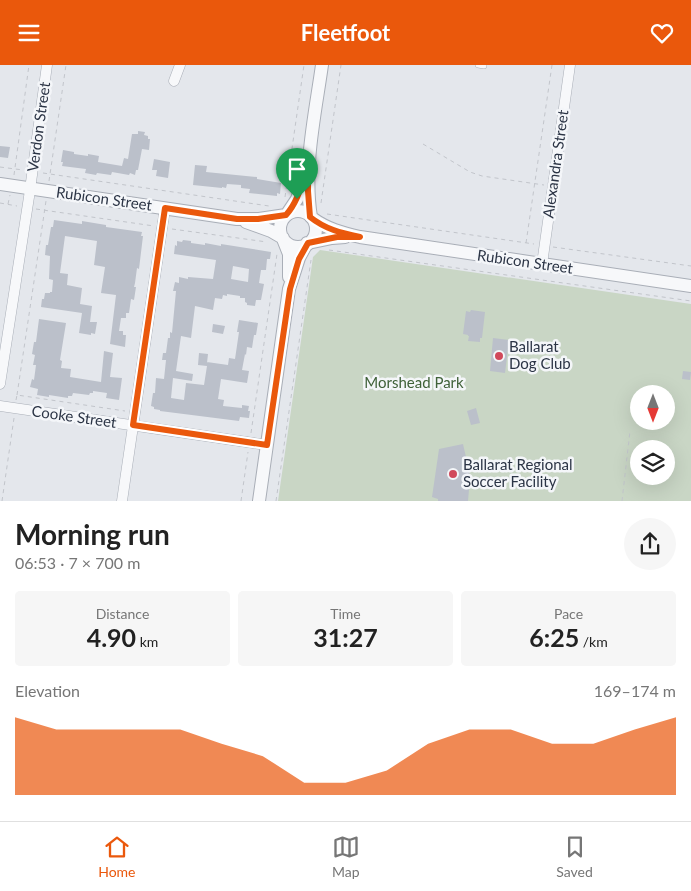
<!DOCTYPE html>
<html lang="en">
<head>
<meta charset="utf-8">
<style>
	:root { --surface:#fff; --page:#f6f6f6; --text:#222; --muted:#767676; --line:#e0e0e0; --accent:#ea580c }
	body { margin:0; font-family:Lato,sans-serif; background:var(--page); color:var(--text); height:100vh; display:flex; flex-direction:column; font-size:19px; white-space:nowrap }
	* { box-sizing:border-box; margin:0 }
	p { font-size:16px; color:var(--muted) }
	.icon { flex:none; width:28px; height:28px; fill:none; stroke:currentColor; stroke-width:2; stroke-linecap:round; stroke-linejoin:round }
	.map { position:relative; height:436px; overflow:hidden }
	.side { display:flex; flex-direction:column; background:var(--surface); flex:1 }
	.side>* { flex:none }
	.needle { width:32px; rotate:180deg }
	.buttons { position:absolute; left:630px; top:320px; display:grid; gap:10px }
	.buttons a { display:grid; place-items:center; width:45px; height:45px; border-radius:50%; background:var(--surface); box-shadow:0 5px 20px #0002; font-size:25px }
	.pin { position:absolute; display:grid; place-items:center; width:42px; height:42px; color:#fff; margin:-51px -21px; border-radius:50% 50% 50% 0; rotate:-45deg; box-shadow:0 0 5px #0007 }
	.pin .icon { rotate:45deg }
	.round { display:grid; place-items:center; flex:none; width:52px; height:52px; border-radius:26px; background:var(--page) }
	.overview { display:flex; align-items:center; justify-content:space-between; height:85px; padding:0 15px }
	h1 { font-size:28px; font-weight:700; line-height:38px }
	.figures { display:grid; grid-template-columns:repeat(3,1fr); gap:8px; height:85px; padding:5px 15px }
	.figures div { display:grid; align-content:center; border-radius:5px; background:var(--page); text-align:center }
	.figures b { font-size:25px; font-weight:700 }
	.figures small { font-size:14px; font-weight:400 }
	.figures p { font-size:14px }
	.chart { height:140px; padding:10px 15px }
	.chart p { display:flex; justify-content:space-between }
	.chart svg { width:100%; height:90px; margin-top:5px; fill:var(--accent); opacity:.7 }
	header { display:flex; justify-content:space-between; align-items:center; height:65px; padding:0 15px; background:var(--accent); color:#fff; font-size:22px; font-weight:700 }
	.tabs { display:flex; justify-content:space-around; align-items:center; height:70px; border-top:1px solid var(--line); background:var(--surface); font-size:14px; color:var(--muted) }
	.tabs a { display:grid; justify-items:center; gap:2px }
	.tabs .on { color:var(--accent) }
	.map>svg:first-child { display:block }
	.green { fill:#c9d6c5; fill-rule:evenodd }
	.building { fill:#bbc0ca; fill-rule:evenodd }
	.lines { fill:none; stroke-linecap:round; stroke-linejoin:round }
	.service-casing { stroke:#a9aeb7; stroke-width:6 }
	.minor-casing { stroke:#a9aeb7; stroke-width:11 }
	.tertiary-casing { stroke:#a9aeb7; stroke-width:14 }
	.path { stroke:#c2c5cb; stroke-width:1; stroke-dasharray:4 4; stroke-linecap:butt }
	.service { stroke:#f7f8fa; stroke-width:5 }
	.minor { stroke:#f7f8fa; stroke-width:10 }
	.tertiary { stroke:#f7f8fa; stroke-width:12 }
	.route-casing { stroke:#fff; stroke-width:10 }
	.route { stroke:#ea580c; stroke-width:6 }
	.poi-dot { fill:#d1495b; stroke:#f4f6f9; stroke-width:2 }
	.labels { text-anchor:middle; stroke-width:5; stroke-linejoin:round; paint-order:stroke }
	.street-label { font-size:15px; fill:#2b3445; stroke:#f4f6f9 }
	.poi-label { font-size:15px; fill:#2b3445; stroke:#f4f6f9; text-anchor:start }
	.park-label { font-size:15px; fill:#3f6138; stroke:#f4f6f9 }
</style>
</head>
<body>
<header><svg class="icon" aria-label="menu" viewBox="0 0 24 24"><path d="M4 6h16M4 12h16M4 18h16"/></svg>Fleetfoot<svg class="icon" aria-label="heart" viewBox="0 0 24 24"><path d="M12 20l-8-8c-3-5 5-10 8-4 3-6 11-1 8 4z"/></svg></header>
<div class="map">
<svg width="691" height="436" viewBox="0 0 691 436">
	<rect width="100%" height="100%" fill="#e4e7ec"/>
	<!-- green -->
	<path class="green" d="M320,185L691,239V436H278L313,192ZM639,329H666V356H639ZM639,384H666V411H639Z"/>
	<!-- building -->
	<path class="building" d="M138,66L145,67L144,70L148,71V74H150L149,85L142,84L138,105H136L135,110L130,108L129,110L112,107L111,110L97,108L96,110L85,108L86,104L62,101L63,97H61L63,85L74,87V89L88,91V89L99,91L98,97L122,101L124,93L128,94L132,69H138Z
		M0,81L10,82L8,93L0,92Z
		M154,94L170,97L168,113L156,111L157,105H152Z
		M195,100L207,101L206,107L257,112V114L281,118L280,129L277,128V131L249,128L250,124L241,123V120L227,119L226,123L222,122V123L193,120Z
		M54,155L82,159V156L106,160V162L142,167L141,171H143L139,204L137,203L135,218L134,222H136L134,235L131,234L129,248H126V253H121L119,266H123V270H126L125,282L110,279L116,230L101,228L105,202L94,200L97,176L65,171L60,208L68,209L67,220L82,223L80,239L92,241L90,257H97L95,269L91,268V270L79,268L82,248L41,242L42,234H44L45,228H50V227H52L53,215L49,214L50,191L45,190L46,180H48L51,162H53Z
		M183,175L191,176V178L205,180V178L221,181V179L271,187L270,194H267L266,205H261L259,218L264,219L261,235H256L255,241L247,240V238L245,237V233H240V231L227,229V231L223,230L222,234L215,233L213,245L195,241L191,273L181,271L176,306L193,309L192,316L173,313L171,333L184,335L186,318L204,320L207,301L198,300L199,288L208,289L207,298V297L228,300L229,293L235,294L239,267H237L239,255L258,258L256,270H254L252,283L247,282L246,290L245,289L242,305L249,306L247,318L221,314L218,334L224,335L223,341L242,343V340L249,341L248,346H250L249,353L240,352L239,356L160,346V345L154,344V342L151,341L153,328H155L156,313L164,314L166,295H162L163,288H166L168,273H170V267L172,268L176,226H173L175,217L179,218V212L188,214V212L213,214L216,195L174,189L175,180L177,181V176L182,177ZM233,201L249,204L248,217L231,214Z
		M471,245L485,247L482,273H480V277L468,276L469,271H468V270L463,269L466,246L470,247Z
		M39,254L66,258L60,295L62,296L61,303L71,304L70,312L101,317L104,286L113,288L110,312L122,313L119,335L106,333L107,328L93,326V328H90L89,330L73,328L72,331H68V333L49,330V332L37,330L38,324L30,322L32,314L34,315L36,300H33L35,290L32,289L34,277H36Z
		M213,259L225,261L223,269L212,267Z
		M493,273L509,275L505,308L490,306Z
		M683,306L691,307L690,315L682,314Z
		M476,343L480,358L471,360L467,346Z
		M463,379L469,405L470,413L468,436H438V434L432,432L439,384Z"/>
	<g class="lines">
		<!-- service casing -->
		<g class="service-casing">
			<path id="service" d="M478,0L484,1"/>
		</g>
		<!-- minor casing -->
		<g class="minor-casing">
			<path id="minor" d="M174,16L180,0
				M542,199L570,0
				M0,319L29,132L47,0
				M0,341L267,380
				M122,436L165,143"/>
		</g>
		<!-- tertiary casing -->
		<g class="tertiary-casing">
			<path id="tertiary" d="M0,119L237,154H259L286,150
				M280 164a18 18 0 1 1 36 0a18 18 0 1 1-36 0Z
				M287,149L297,134L304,113
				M311,152C303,102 315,50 322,0
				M312,153C327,164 342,168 360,172L691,221
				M246,157L271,166L283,173
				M283,174L289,189V212
				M308,178L332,173L345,172
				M259,436L289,224L299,193L307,178"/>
		</g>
		<!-- path -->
		<path class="path" d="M423,79L470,107L482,111L544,120
			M0,102L23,105
			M43,108L269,141
			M14,110L29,0
			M49,116L66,0
			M285,132L304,0
			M0,138L17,141
			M321,138L341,0
			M8,139L10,130
			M36,144L154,161
			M327,149L534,179
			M172,164L267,177
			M526,178L552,0
			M553,182L691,201
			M329,185L691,236
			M17,330L46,136
			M16,335L17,330L125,346
			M251,368L277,189
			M2,436L14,353
			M241,436L248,387
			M276,436L311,195
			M622,436L630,366"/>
		<!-- service -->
		<use href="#service" class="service"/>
		<!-- minor -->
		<use href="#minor" class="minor"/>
		<!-- tertiary -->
		<use href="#tertiary" class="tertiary"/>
	</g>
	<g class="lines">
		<!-- route casing -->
		<g class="route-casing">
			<path id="route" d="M308,101V126L310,152C325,164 341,168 360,172H337L308,178L299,194L290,224L267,380L133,360L165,143L237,154H258L286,150C298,137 302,118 308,101Z"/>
		</g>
		<!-- route -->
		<use href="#route" class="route"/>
	</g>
	<!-- markers -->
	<g class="poi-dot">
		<circle cx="499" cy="291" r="5"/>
		<circle cx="453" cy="409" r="5"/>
	</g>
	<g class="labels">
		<!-- street labels -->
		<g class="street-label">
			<text transform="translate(39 62) rotate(-82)" y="5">Verdon Street</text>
			<text transform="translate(556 99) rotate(-82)" y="5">Alexandra Street</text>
			<text transform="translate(104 134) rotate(8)" y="5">Rubicon Street</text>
			<text transform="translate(525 197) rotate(8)" y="5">Rubicon Street</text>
			<text transform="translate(74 352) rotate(8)" y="5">Cooke Street</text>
		</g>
		<!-- poi labels -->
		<g class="poi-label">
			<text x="509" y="287">Ballarat<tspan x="509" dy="17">Dog Club</tspan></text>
			<text x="463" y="405">Ballarat Regional<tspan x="463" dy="17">Soccer Facility</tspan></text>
		</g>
		<!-- park labels -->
		<g class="park-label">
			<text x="414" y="323">Morshead Park</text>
		</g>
	</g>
</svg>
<div class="buttons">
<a><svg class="needle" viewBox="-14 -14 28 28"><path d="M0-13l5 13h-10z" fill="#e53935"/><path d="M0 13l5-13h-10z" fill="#767676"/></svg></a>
<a><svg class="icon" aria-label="layers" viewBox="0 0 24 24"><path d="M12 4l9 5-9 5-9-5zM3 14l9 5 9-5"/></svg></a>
</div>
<div class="pin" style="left:297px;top:134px;background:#1e9e55"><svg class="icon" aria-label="arrive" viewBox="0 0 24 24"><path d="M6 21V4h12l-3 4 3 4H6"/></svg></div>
</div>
<section class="side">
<div class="overview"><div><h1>Morning run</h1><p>06:53 · 7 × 700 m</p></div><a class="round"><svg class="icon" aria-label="share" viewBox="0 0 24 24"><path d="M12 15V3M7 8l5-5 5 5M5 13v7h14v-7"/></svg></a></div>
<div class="figures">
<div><p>Distance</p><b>4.90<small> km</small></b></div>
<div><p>Time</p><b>31:27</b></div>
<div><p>Pace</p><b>6:25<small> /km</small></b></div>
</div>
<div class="chart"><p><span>Elevation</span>169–174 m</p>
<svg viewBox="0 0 160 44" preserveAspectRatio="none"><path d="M0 44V6L10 12L20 12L30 12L40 12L50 19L60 25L70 38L80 38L90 32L100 19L110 12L120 12L130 19L140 19L150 12L160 6V44z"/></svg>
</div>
</section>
<nav class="tabs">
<a class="on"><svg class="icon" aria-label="home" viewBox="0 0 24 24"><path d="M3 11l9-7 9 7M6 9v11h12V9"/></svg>Home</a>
<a><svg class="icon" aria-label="map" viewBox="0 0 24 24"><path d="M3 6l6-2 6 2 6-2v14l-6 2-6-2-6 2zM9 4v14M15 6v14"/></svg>Map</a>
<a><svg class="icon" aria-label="saved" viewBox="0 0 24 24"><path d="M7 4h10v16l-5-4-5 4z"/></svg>Saved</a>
</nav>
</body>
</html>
